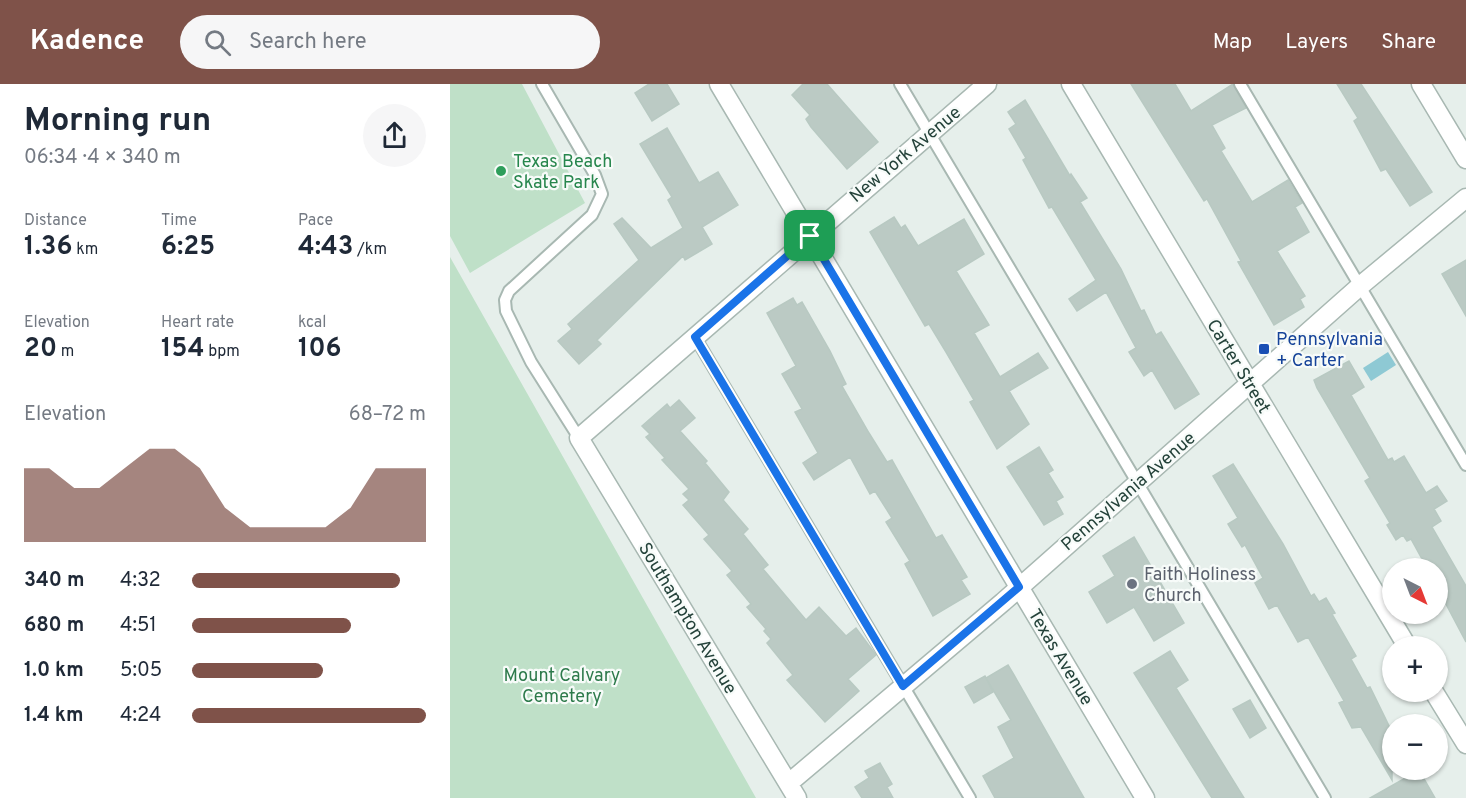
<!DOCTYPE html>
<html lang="en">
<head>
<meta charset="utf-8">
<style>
	:root { --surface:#fff; --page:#f6f6f7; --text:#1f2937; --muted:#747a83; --accent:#7f5249 }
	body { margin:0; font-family:Overpass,sans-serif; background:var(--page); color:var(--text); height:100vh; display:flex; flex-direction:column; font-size:22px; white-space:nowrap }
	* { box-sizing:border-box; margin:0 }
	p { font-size:20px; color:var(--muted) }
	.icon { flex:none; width:33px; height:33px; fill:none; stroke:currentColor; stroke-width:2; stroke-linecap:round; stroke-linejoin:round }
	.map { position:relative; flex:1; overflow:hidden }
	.drawer { display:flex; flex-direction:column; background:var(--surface); width:450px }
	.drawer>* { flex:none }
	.needle { width:39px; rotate:138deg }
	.tools { position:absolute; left:932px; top:474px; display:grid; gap:12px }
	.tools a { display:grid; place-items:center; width:66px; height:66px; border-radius:50%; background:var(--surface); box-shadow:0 2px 4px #0004; font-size:30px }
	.pin { position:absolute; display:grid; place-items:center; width:51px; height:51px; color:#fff; margin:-26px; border-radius:12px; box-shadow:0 3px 9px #0006 }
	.round { display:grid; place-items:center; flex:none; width:63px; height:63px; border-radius:32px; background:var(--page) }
	.summary { display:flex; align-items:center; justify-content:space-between; height:102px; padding:0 24px }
	h1 { font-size:33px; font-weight:700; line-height:45px }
	.figures { display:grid; grid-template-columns:repeat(3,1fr); gap:9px; height:102px; padding:6px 24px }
	.figures div { display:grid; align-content:center }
	.figures b { font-size:26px; font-weight:700 }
	.figures small { font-size:16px; font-weight:400 }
	.figures p { font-size:16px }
	.chart { height:168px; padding:12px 24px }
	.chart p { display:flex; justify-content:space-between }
	.chart svg { width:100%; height:108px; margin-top:6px; fill:var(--accent); opacity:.7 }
	ul { padding:0 24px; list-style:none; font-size:20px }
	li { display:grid; grid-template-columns:96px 72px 1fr; align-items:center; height:45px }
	li i { height:15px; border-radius:8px; background:var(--accent) }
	header { display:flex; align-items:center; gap:36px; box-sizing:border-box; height:84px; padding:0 30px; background:var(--accent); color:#fff }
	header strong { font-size:28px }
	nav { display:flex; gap:33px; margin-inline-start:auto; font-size:21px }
	.search { width:420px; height:54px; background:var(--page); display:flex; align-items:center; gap:15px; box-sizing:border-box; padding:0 21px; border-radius:33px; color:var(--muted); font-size:22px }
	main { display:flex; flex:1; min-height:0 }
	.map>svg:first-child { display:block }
	.green { fill:#bfe0c8 }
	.water { fill:#8ec9d4 }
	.building { fill:#bbcac4; stroke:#b8c9c2; stroke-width:1.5 }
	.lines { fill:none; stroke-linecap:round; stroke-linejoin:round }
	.service-casing { stroke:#a8b8b2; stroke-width:14 }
	.minor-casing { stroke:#a8b8b2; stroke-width:21 }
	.service { stroke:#fff; stroke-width:10 }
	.minor { stroke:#fff; stroke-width:18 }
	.route-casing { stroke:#fff; stroke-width:12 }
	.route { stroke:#1a73e8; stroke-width:8 }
	.leisure-dot { fill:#2e9e5b; stroke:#f7fbf9; stroke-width:2 }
	.transit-dot { fill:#1a4fb4; stroke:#f7fbf9; stroke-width:2 }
	.worship-dot { fill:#6b7280; stroke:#f7fbf9; stroke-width:2 }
	.labels { text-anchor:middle; stroke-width:4.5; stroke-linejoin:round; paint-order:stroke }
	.street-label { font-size:18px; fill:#24423a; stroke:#f7fbf9 }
	.leisure-label { font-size:18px; fill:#27864d; stroke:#f7fbf9; text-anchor:start }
	.transit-label { font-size:18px; fill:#164399; stroke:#f7fbf9; text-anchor:start }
	.worship-label { font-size:18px; fill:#5b616d; stroke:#f7fbf9; text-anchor:start }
	.park-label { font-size:18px; fill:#2d7a4b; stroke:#f7fbf9 }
</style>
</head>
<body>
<header>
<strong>Kadence</strong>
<div class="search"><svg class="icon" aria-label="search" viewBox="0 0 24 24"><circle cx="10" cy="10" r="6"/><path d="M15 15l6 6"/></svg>Search here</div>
<nav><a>Map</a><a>Layers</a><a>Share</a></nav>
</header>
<main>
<section class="drawer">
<div class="summary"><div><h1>Morning run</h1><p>06:34 · 4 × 340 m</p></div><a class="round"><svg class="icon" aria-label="share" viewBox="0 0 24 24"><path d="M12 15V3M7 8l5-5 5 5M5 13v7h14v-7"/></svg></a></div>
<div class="figures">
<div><p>Distance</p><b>1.36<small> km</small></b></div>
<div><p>Time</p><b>6:25</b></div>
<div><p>Pace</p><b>4:43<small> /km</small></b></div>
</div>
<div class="figures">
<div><p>Elevation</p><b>20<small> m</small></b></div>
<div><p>Heart rate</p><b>154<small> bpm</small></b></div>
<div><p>kcal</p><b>106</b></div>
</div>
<div class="chart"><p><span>Elevation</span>68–72 m</p>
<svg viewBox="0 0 160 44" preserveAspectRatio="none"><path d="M0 44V14L10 14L20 22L30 22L40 14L50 6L60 6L70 14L80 30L90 38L100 38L110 38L120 38L130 30L140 14L150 14L160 14V44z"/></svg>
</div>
<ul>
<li><b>340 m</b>4:32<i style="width:89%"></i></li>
<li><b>680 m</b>4:51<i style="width:68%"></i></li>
<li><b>1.0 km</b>5:05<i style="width:56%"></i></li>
<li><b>1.4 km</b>4:24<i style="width:100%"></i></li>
</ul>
</section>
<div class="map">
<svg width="1016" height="714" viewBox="0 0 1016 714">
	<rect width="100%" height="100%" fill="#e6efeb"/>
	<!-- green -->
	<path class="green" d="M0,0H72L135,119L20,189L0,152Z
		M0,173L306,714H0Z"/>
	<!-- water -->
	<path class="water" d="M938,268L946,281L921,297L913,284Z"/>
	<!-- building -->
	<path class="building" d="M199,0H217L229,20L202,37L185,9Z
		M353,0H377L428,58L397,85L361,43L356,35L360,31L342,11Z
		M681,0H725L741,27L783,0L796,24L762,41L775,64L771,67L802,118L838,96L852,119L845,123L859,148L827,167L855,212L850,215L854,223L824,241L788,178L791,177L757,115L754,117Z
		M887,0H911L982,108L960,122L936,85L931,87L904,37L908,34Z
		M575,16L620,92L621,90L637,114L630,118L671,185L691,227L694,226L706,251L711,248L749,310L725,325L702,286L694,292L679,268L686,264L656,208L627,227L619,215L646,196L602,123L599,124L573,76L576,74L559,45L566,40L558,28Z
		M217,44L249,99L268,88L288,121L252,143L262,160L235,176L233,172L147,256L151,260L129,280L108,257L122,245L118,240L189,176L164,140L172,134L201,164L233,144L218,116L222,113L190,60Z
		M444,133L451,144L455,141L468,162L514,135L534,170L506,187L539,241L524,249L550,293L588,269L598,284L559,307L579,340L547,365L520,318L524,316L496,268L479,240L475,242L420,148Z
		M1016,176V232L992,190Z
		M343,214L347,221L352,218L380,267L396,300L392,302L419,349L437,378L442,376L486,454L492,451L517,493L511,496L520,510L483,532L455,480L460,477L436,438L442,434L425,407L420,410L400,373L364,396L353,379L368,369L345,328L352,325L332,290L346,282L317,229Z
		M899,277L914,303L901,311L938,376L942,374L944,378L954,372L976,409L987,402L997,417L984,425L991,437L982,443L1016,502V558L987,503V484H977L961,455L957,457L953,451L946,456L937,441L940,439L915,397L920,394L867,304L864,296Z
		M229,316L245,334L230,347L257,377L255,379L279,408L273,416L298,445L293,450L318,481L313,485L356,536L369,523L396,552L406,544L426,571L398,595L409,607L375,638L337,596L343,591L317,559L321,555L314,547L316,545L297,523L301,520L277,491L282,487L254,455L259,451L233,421L239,416L233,410L239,405L212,376L215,374L196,353L200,350L192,342L217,320L220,324Z
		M589,363L603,386L598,389L613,413L606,417L613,430L594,441L557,383Z
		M783,380L833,460L861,512L864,510L869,518L876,514L885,529L882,530L906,572L901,575L917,604L920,603L942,648V696L911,643L902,644L889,619L894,617L858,553L848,558L827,521L819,525L805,499L813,494L795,461L792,463L781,445L778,440L788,434L763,392Z
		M684,453L734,539L704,557L684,523L657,539L639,508L665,492L653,472Z
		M720,567L738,596L726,604L794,714H762L684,589Z
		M558,581L564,591L634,714H545L533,692L564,674L548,643L561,636L536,594Z
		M535,592L543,608L524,619L515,603Z
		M800,616L816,644L800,654L783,625Z
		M430,679L442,700L437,703L443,714H412L405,703L419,694L415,687Z
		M969,686L985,714H920L952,696Z"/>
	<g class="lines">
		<!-- service casing -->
		<g class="service-casing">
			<path id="service" d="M92,0L145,91L152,110L142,131L59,207L55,216L56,227L81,278L129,354
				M450,0L875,714
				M790,0L1016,381
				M245,253L520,714"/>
		</g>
		<!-- minor casing -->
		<g class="minor-casing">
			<path id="minor" d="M269,0L695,714
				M621,0L957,562
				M971,0L1016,75
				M984,608L1016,660
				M339,699L553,518L910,202L1016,114
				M347,714L129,354L537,0"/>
		</g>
		<!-- service -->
		<use href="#service" class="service"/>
		<!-- minor -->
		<use href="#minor" class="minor"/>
	</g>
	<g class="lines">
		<!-- route casing -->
		<g class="route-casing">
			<path id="route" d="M360,152L569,503L453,602L245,253Z"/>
		</g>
		<!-- route -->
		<use href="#route" class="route"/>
	</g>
	<!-- markers -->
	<circle class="leisure-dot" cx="51" cy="87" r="6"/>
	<rect class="transit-dot" x="808" y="259" width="12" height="12" rx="3"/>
	<circle class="worship-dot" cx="682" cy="500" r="6"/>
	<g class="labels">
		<!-- street labels -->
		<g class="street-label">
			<text transform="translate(455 70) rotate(-40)" y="6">New York Avenue</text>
			<text transform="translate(789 282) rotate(59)" y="6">Carter Street</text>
			<text transform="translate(678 407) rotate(-41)" y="6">Pennsylvania Avenue</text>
			<text transform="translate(238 534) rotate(59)" y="6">Southampton Avenue</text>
			<text transform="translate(611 573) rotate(59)" y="6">Texas Avenue</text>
		</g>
		<!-- leisure labels -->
		<g class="leisure-label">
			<text x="63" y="83">Texas Beach<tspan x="63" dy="21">Skate Park</tspan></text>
		</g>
		<!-- transit labels -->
		<g class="transit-label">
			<text x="826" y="261">Pennsylvania<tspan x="826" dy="21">+ Carter</tspan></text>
		</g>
		<!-- worship labels -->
		<g class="worship-label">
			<text x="694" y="496">Faith Holiness<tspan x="694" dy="21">Church</tspan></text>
		</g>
		<!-- park labels -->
		<g class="park-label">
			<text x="112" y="597">Mount Calvary<tspan x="112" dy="21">Cemetery</tspan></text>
		</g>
	</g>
</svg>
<div class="tools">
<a><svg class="needle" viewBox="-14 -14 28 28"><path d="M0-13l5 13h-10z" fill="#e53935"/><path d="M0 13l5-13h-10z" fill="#747a83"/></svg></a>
<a>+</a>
<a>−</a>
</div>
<div class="pin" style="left:360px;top:152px;background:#1e9e55"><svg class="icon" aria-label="arrive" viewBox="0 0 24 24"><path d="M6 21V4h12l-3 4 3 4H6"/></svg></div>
</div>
</main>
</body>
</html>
